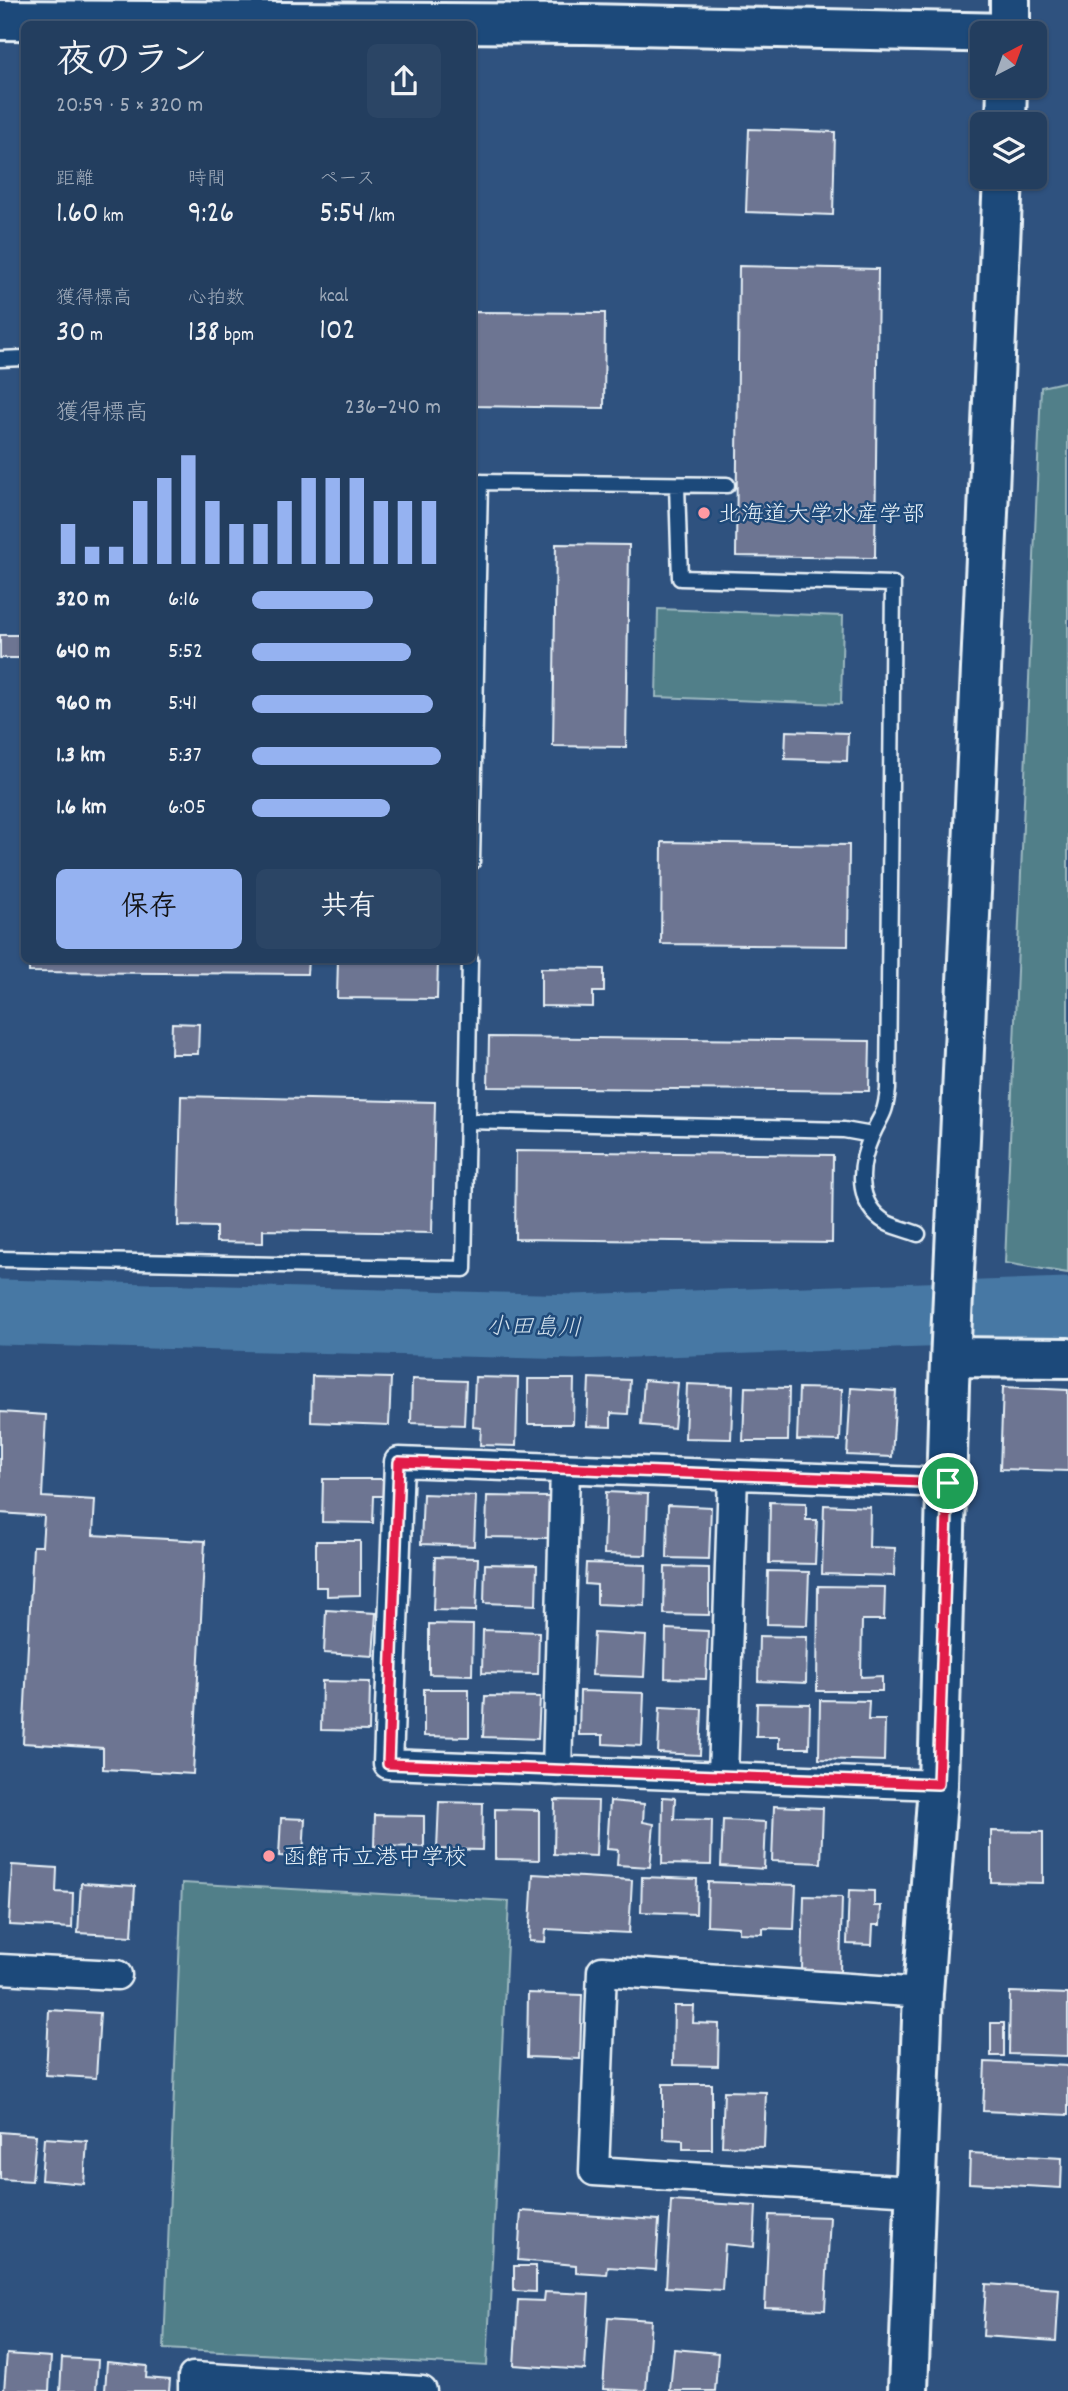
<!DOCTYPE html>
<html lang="ja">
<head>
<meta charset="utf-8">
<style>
	:root { --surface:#233e5f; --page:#2b4565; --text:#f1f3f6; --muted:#a3aebd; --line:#405774; --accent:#95b2f1 }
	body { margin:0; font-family:Dekko,"Klee One",sans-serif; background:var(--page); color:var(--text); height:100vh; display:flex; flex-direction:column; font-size:26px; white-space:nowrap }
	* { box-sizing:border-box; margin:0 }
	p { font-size:23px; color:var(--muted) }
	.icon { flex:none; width:38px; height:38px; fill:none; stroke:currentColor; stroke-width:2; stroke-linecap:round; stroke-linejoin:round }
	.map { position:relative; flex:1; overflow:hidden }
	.details { position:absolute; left:21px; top:21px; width:455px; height:942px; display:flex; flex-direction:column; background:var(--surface); border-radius:10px; box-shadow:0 2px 5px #0004,0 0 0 2px var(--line) }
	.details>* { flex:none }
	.needle { width:46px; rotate:41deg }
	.tools { position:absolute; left:970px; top:21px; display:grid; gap:14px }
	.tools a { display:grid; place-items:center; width:77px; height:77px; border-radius:10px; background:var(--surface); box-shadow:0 2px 5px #0004,0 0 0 2px var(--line); font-size:35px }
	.pin { position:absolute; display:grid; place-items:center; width:60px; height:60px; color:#fff; margin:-30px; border:4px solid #fff; border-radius:50%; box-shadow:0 2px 7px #0007 }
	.round { display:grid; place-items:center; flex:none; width:74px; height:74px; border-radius:10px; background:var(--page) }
	.head { display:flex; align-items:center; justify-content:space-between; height:119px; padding:0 35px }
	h1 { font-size:38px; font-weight:600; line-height:52px }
	.figures { display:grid; grid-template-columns:repeat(3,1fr); gap:10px; height:119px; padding:7px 35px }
	.figures div { display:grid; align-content:center }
	.figures b { font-size:30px; font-weight:600 }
	.figures small { font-size:19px; font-weight:400 }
	.figures p { font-size:19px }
	.chart { height:196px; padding:14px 35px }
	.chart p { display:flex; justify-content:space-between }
	.chart svg { width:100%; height:126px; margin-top:7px; stroke:var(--accent); stroke-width:6 }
	.primary-button { display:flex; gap:14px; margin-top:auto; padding:14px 35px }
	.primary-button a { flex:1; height:80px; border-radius:10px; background:var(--accent); color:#111; font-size:28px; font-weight:600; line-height:80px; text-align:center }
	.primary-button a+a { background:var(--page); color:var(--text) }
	ul { padding:0 35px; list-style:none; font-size:23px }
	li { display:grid; grid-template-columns:112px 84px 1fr; align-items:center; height:52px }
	li i { height:18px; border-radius:9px; background:var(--accent) }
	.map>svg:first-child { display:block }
	.green { fill:#517f89; stroke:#9cb8c0; stroke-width:2 }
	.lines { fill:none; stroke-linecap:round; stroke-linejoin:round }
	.river { stroke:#4778a4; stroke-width:65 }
	.building { fill:#6d7492; stroke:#e8f1f8; stroke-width:2 }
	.lane-casing { stroke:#e8f1f8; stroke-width:19 }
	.street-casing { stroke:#e8f1f8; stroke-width:33 }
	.secondary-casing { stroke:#e8f1f8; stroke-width:44 }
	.lane { stroke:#1f4a7a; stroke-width:14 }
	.street { stroke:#1f4a7a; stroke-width:28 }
	.secondary { stroke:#1f4a7a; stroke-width:38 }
	.route-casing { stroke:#fff; stroke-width:14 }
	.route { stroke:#e11d48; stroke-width:9 }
	.poi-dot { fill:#ff9aa2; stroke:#1f4a7a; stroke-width:2.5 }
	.labels { text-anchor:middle; stroke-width:5; stroke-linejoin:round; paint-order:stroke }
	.poi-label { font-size:23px; fill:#e8f1f8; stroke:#1f4a7a; text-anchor:start }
	.water-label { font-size:24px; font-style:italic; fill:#d0dfeb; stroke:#1f4a7a }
</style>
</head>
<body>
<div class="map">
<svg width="1068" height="2391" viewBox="0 0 1068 2391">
	<rect width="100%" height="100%" fill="#2f527f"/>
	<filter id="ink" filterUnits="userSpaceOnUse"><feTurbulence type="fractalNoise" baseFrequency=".0143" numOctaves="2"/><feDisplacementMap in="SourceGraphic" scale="14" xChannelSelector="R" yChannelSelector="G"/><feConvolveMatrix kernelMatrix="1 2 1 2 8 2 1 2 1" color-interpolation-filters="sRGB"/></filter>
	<g filter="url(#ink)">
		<!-- green -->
		<path class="green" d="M1068,381V1273L1005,1263L1041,387Z
			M658,609L843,616L841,704L656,697Z
			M182,1883L509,1901L487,2366L164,2349Z"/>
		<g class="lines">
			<!-- river -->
			<path class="river" d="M0,1312L575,1327L1068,1310"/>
		</g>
		<!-- building -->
		<path class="building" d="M749,129L835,132L833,215L746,212Z
			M739,266L878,269L875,558L736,556Z
			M472,312L605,313L604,408L472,406Z
			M556,544L629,545L626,747L553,746Z
			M0,635H24V658H0Z
			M786,731L848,733L847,761L785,759Z
			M662,842L849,845L848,946L661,944Z
			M29,959H308L307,974L29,972Z
			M338,959H438L437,999L337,998Z
			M541,968L604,969V992H593V1007L541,1006Z
			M172,1023L199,1024L198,1054H171Z
			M489,1037L870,1041L869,1091L488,1087Z
			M181,1096L435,1102L432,1233L263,1230V1243L216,1242V1227L178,1226Z
			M516,1151L833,1155L832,1243L515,1239Z
			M312,1376L391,1378L389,1425L311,1422Z
			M475,1377L518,1378L516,1446L480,1445L481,1428L473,1427Z
			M589,1378L630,1380L628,1414L611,1413V1427L587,1426Z
			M412,1379L466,1381L464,1425L411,1423Z
			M528,1379H574L573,1424H528Z
			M644,1380L678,1383L674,1428L641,1425Z
			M687,1384L733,1386L731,1439L685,1438Z
			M745,1387L789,1388L788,1441H743Z
			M1003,1387L1068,1390V1471L1000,1469Z
			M799,1388L842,1389L840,1441L797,1440Z
			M851,1388L896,1391L892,1457L847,1455Z
			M0,1412L46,1415L42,1497L95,1500L93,1535L205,1541L193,1774L103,1769V1748L23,1743L33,1546H42L44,1516L0,1513Z
			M323,1479H384L383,1496H374L373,1523L322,1522Z
			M606,1492L648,1494L646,1555L604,1554Z
			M423,1494L476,1496L474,1546L421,1544Z
			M487,1496L549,1497L548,1538L486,1537Z
			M770,1502L806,1503V1520H817L815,1564L769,1563Z
			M668,1505L711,1507L709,1559L667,1558Z
			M824,1505L870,1507L869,1547L895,1548L894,1576L822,1574Z
			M316,1541H360V1595L327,1596V1587H316Z
			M435,1557L478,1558L476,1611L433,1610Z
			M586,1563L646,1565L645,1606L597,1604V1585L585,1584Z
			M485,1564L537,1565L536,1605L484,1603Z
			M665,1567L709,1568V1615L664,1614Z
			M768,1571L809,1572L807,1625L767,1624Z
			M818,1586L885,1587L884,1620H862L861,1677L882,1676V1691H817Z
			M326,1610L376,1613L373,1656L324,1653Z
			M429,1624L473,1625L472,1675L429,1674Z
			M666,1629L708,1631L706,1679L665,1678Z
			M483,1630L539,1632L538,1674L482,1673Z
			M594,1633L646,1636L644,1677L592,1675Z
			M759,1636L807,1637L806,1683L758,1681Z
			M322,1681L370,1682L369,1731L321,1730Z
			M424,1689H469V1737L424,1736Z
			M580,1691L644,1693L642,1746L603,1744V1735H579Z
			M485,1696L540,1697L538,1739L483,1737Z
			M820,1700L869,1701L868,1720H885L884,1761L819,1759Z
			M757,1703L810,1704L809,1748H779V1737H756Z
			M660,1707L702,1709L700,1755L658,1753Z
			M663,1797L675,1798L674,1819L712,1820L711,1865L662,1864Z
			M555,1800L598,1801L596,1856L554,1854Z
			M610,1801L644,1804L643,1822L654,1824L650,1867L617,1865L618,1850L607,1849Z
			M439,1802L483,1803L482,1850L437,1849Z
			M774,1806L823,1808L821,1863L772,1861Z
			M495,1809L539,1810V1860L495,1859Z
			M375,1815L424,1816V1847L374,1846Z
			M281,1818L305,1819L303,1857L279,1856Z
			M723,1820L766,1822L764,1869L721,1866Z
			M991,1831L1043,1832V1883L991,1882Z
			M12,1865L57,1868L56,1892L73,1893L72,1928L9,1925Z
			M533,1874L632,1880L629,1933L546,1929L545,1942L529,1941Z
			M642,1877L697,1879L696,1914L641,1912Z
			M708,1882L796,1885L794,1929L763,1928V1934L739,1933V1927L707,1925Z
			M81,1883L135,1886L132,1936L78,1933Z
			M849,1890L874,1891V1906H881L880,1925H873L872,1945L847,1944Z
			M804,1896L842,1897L840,1972L802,1970Z
			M1010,1992L1068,1994V2056L1009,2054Z
			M528,1993L582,1995L580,2059L527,2057Z
			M674,2006H694L693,2023L719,2024L718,2066L673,2065Z
			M49,2010L100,2013L96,2078L46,2075Z
			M991,2023H1004V2056H991Z
			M985,2062L1068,2066V2115L983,2111Z
			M663,2084H712V2149H683V2140L663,2139Z
			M724,2091L766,2092L764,2147L722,2146Z
			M0,2132L36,2135L32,2181L0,2179Z
			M44,2138L87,2141L84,2184L41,2180Z
			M970,2153L1062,2158L1061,2188L969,2183Z
			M671,2201L756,2206L754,2247L725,2244L722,2290L666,2287Z
			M521,2211L659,2220L656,2270L608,2267L607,2275L576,2273V2265L518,2260Z
			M769,2215L830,2217L825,2310L765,2308Z
			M514,2266H536V2292L514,2291Z
			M986,2284L1059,2289L1056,2341L983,2336Z
			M545,2292L589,2294L585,2370L514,2365L518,2300L544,2301Z
			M608,2317L651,2320L646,2391L603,2389Z
			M674,2349L718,2353L715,2391H670Z
			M7,2354L51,2357L49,2391L4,2390Z
			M62,2358L98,2360L96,2391H60Z
			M107,2362L147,2366L146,2378L170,2380L169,2391H105Z"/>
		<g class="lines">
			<!-- lane casing -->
			<g class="lane-casing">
				<path id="lane" d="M0,359L24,358
					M474,482L727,485
					M677,485L680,578L893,584L888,1089C885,1116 882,1113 872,1135C859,1164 854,1204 887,1223C897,1228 908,1230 918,1234
					M472,862L480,482
					M467,1121L844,1130L872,1135
					M0,1259L464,1269L470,959"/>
			</g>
			<!-- street casing -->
			<g class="street-casing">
				<path id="street" d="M557,1771L565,1469
					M723,1775L733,1475
					M938,1785L388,1764L399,1462L948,1483
					M0,1969L117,1975
					M913,2191L594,2171L602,1971L923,1993
					M193,2391V2377L422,2391"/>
			</g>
			<!-- secondary casing -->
			<g class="secondary-casing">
				<path id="secondary" d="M0,20L585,24L1010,33
					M1010,33V0
					M1006,124L1007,86
					M952,1357L1068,1358
					M908,2391L923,1993L938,1785L949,1385L1003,177"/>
			</g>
			<!-- lane -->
			<use href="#lane" class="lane"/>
			<!-- street -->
			<use href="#street" class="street"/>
			<!-- secondary -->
			<use href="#secondary" class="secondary"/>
		</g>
	</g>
	<g class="lines" filter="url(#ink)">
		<!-- route casing -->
		<g class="route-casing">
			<path id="route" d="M399,1462L948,1483L938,1784L388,1764Z"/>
		</g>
		<!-- route -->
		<use href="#route" class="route"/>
	</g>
	<!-- markers -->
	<g class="poi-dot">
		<circle cx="704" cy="513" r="7"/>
		<circle cx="269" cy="1856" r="7"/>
	</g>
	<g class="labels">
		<!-- poi labels -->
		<g class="poi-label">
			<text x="718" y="521">北海道大学水産学部</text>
			<text x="283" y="1864">函館市立港中学校</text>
		</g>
		<!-- water labels -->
		<g class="water-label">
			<text transform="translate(534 1326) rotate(1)" y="8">小田島川</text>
		</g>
	</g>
</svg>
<div class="tools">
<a><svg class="needle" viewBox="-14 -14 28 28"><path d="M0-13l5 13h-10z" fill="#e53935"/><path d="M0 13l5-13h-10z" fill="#a3aebd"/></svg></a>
<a><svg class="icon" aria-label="layers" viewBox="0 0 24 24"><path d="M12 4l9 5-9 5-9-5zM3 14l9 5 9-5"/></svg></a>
</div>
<div class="pin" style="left:948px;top:1483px;background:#1e9e55"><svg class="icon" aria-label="arrive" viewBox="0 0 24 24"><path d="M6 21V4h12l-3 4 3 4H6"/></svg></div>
<section class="details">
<div class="head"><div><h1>夜のラン</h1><p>20:59 · 5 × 320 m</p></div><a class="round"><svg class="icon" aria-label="share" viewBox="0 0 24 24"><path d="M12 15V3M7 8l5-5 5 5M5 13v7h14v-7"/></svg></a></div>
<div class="figures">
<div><p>距離</p><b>1.60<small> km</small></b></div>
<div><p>時間</p><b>9:26</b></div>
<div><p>ペース</p><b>5:54<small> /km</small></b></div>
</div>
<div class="figures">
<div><p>獲得標高</p><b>30<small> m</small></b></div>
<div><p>心拍数</p><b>138<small> bpm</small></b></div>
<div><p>kcal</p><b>102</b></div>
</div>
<div class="chart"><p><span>獲得標高</span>236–240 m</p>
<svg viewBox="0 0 160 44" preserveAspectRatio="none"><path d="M5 44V30M15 44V38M25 44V38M35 44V22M45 44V14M55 44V6M65 44V22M75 44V30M85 44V30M95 44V22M105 44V14M115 44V14M125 44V14M135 44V22M145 44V22M155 44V22"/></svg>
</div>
<ul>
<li><b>320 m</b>6:16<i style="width:64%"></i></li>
<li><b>640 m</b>5:52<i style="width:84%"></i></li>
<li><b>960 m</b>5:41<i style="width:96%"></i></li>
<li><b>1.3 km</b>5:37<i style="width:100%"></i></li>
<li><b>1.6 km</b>6:05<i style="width:73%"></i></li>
</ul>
<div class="primary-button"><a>保存</a><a>共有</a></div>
</section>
</div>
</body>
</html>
